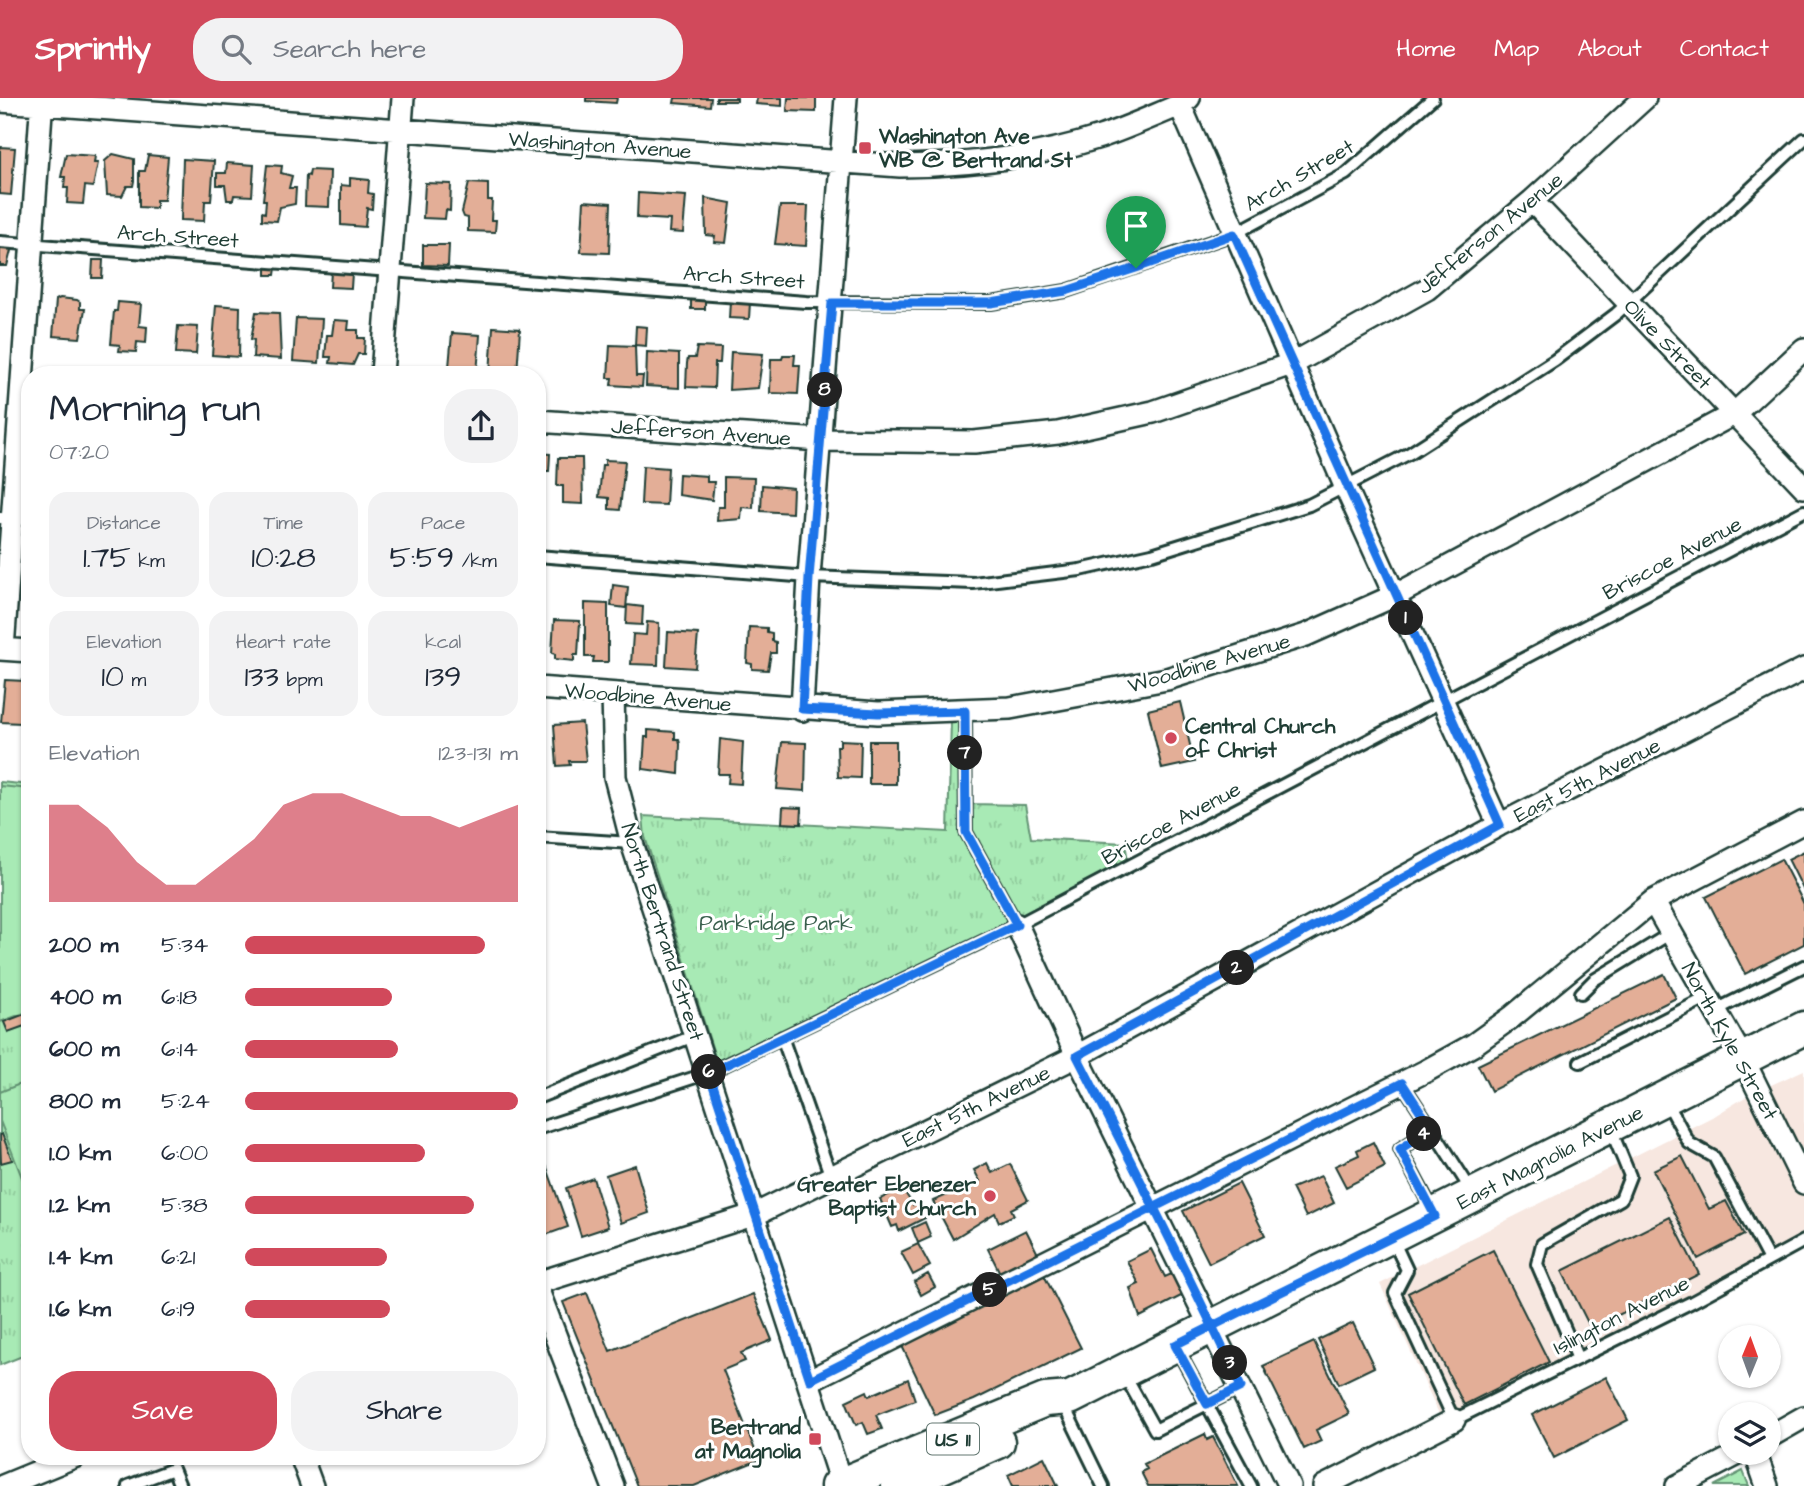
<!DOCTYPE html>
<html lang="en">
<head>
<meta charset="utf-8">
<style>
	:root { --surface:#fff; --page:#f2f2f3; --text:#1f2937; --muted:#747a83; --accent:#d1495b }
	body { margin:0; font-family:"Architects Daughter",sans-serif; background:var(--page); color:var(--text); height:100vh; display:flex; flex-direction:column; font-size:26px; white-space:nowrap }
	* { box-sizing:border-box; margin:0 }
	p { font-size:23px; color:var(--muted) }
	.icon { flex:none; width:38px; height:38px; fill:none; stroke:currentColor; stroke-width:2; stroke-linecap:round; stroke-linejoin:round }
	.map { position:relative; flex:1; overflow:hidden }
	.panel { position:absolute; left:21px; top:268px; width:525px; height:1099px; display:flex; flex-direction:column; background:var(--surface); border-radius:28px; box-shadow:0 2px 5px #0004 }
	.panel>* { flex:none }
	.needle { width:46px; rotate:1deg }
	.fabs { position:absolute; left:1718px; top:1227px; display:grid; gap:14px }
	.fabs a { display:grid; place-items:center; width:63px; height:63px; border-radius:50%; background:var(--surface); box-shadow:0 2px 5px #0004; font-size:35px }
	.pin { position:absolute; display:grid; place-items:center; width:60px; height:60px; color:#fff; margin:-72px -30px; border-radius:50% 50% 50% 0; rotate:-45deg; box-shadow:0 0 7px #0007 }
	.pin .icon { rotate:45deg }
	.km { position:absolute; width:35px; height:35px; margin:-18px; border-radius:50%; background:#222; color:#fff; font-size:19px; line-height:35px; text-align:center }
	.round { display:grid; place-items:center; flex:none; width:74px; height:74px; border-radius:28px; background:var(--page) }
	.head { display:flex; align-items:center; justify-content:space-between; height:119px; padding:0 28px }
	h1 { font-size:38px; font-weight:600; line-height:52px }
	.metrics { display:grid; grid-template-columns:repeat(3,1fr); gap:10px; height:119px; padding:7px 28px }
	.metrics div { display:grid; align-content:center; border-radius:18px; background:var(--page); text-align:center }
	.metrics b { font-size:30px; font-weight:600 }
	.metrics small { font-size:19px; font-weight:400 }
	.metrics p { font-size:19px }
	.chart { height:196px; padding:14px 28px }
	.chart p { display:flex; justify-content:space-between }
	.chart svg { width:100%; height:126px; margin-top:7px; fill:var(--accent); opacity:.7 }
	.button { display:flex; gap:14px; margin-top:auto; padding:14px 28px }
	.button a { flex:1; height:80px; border-radius:28px; background:var(--accent); color:#fff; font-size:28px; font-weight:600; line-height:80px; text-align:center }
	.button a+a { background:var(--page); color:var(--text) }
	ul { padding:0 28px; list-style:none; font-size:23px }
	li { display:grid; grid-template-columns:112px 84px 1fr; align-items:center; height:52px }
	li i { height:18px; border-radius:9px; background:var(--accent) }
	header { display:flex; align-items:center; gap:42px; box-sizing:border-box; height:98px; padding:0 35px; background:var(--accent); color:#fff }
	header strong { font-size:33px }
	nav { display:flex; gap:38px; margin-inline-start:auto; font-size:24px }
	.search { width:490px; height:63px; background:var(--page); display:flex; align-items:center; gap:18px; box-sizing:border-box; padding:0 24px; border-radius:28px; color:var(--muted); font-size:26px }
	.map>svg:first-child { display:block }
	.built { fill:#f7e7e0 }
	.grass { fill:url(#grass-tufts); stroke:#649474; stroke-width:2 }
	.pitch { fill:#a8eab5; stroke:#649474; stroke-width:2 }
	.building { fill:#e3ae97; stroke:#1f3d34; stroke-width:2 }
	.lines { fill:none; stroke-linecap:round; stroke-linejoin:round }
	.service-casing { stroke:#1f3d34; stroke-width:16 }
	.minor-casing { stroke:#1f3d34; stroke-width:26 }
	.primary-casing { stroke:#1f3d34; stroke-width:37 }
	.service { stroke:#fff; stroke-width:10 }
	.minor { stroke:#fff; stroke-width:21 }
	.primary { stroke:#fff; stroke-width:32 }
	.route-casing { stroke:#fff; stroke-width:14 }
	.route { stroke:#1a73e8; stroke-width:9 }
	.poi-dot { fill:#d1495b; stroke:#fff; stroke-width:2.5 }
	.labels { text-anchor:middle; stroke-width:6; stroke-linejoin:round; paint-order:stroke }
	.shield { fill:#fff; stroke:#627771; stroke-width:2 }
	.shield-label { font-size:19px; font-weight:bold; fill:#1f3d34 }
	.poi-label { font-size:21px; font-weight:bold; fill:#1f3d34; stroke:#fff; text-anchor:start }
	.street-label { font-size:21px; fill:#1f3d34; stroke:#fff }
	.park-label { font-size:21px; fill:#3a604e; stroke:#fff }
</style>
</head>
<body>
<header>
<strong>Sprintly</strong>
<div class="search"><svg class="icon" aria-label="search" viewBox="0 0 24 24"><circle cx="10" cy="10" r="6"/><path d="M15 15l6 6"/></svg>Search here</div>
<nav><a>Home</a><a>Map</a><a>About</a><a>Contact</a></nav>
</header>
<div class="map">
<svg width="1804" height="1388" viewBox="0 0 1804 1388">
	<defs>
		<pattern id="grass-tufts" width="24" height="20" patternUnits="userSpaceOnUse" patternTransform="scale(1.75)"><rect width="24" height="20" fill="#a8eab5"/><path d="M3 7l-1-3M5 7V3M7 7l1-3M15 17l-1-3M17 17v-4M19 17l1-3" fill="none" stroke="#90ca9c"/></pattern>
	</defs>
	<rect width="100%" height="100%" fill="#fff"/>
	<filter id="ink" filterUnits="userSpaceOnUse"><feTurbulence type="fractalNoise" baseFrequency=".0143" numOctaves="2"/><feDisplacementMap in="SourceGraphic" scale="14" xChannelSelector="R" yChannelSelector="G"/><feConvolveMatrix kernelMatrix="1 2 1 2 8 2 1 2 1" color-interpolation-filters="sRGB"/></filter>
	<g filter="url(#ink)">
		<!-- built -->
		<path class="built" d="M1804,972V1143L1444,1327L1380,1186L1716,1017L1747,998Z"/>
		<!-- grass -->
		<path class="grass" d="M951,622H970V706L1025,707L1031,740L1125,745L1128,763L1052,804L717,965L645,739L643,718L948,734Z
			M0,684L30,687V1255L0,1267Z
			M1743,1373L1749,1388H1714Z"/>
		<!-- pitch -->
		<path class="pitch" d="M0,688L30,691V913L0,924Z
			M30,982V1100L0,1023V994Z"/>
		<!-- building -->
		<path class="building" d="M586,0H617L616,5L586,3Z
			M675,0H711L710,8L674,5Z
			M716,0H737V3H716Z
			M757,0H782V8L756,6Z
			M788,0H816V14L787,13Z
			M0,49L15,50L11,97L0,96Z
			M66,56L95,58L94,65H98L93,89L85,88L83,106L67,105L68,90H64L65,79H61Z
			M113,56L134,61V83L133,88H127L122,98L107,97L105,63Z
			M148,57L168,59L164,102H156V110L139,109V73H145Z
			M183,61L214,63L211,103H205L204,123L181,122Z
			M227,65L254,67L252,98L234,97L233,102H227L225,87H217V75H226Z
			M267,67L282,68L281,75L292,78L289,90H296L295,106L280,109L277,123L262,122V114L265,115L266,102H263Z
			M310,72L330,73L329,109L305,108L306,77L309,78Z
			M350,80L369,82L368,95L373,96L372,111L367,110L365,129L341,127V87L350,88Z
			M425,85L451,86L450,113L446,112L445,121L423,120Z
			M469,85L488,86V102H492L491,122H496L495,134L468,133V120L464,119L462,114Z
			M638,95L686,98L683,135L669,134L670,122L637,120Z
			M705,100L731,105L726,145L714,144L715,138L706,137Z
			M584,103L611,105L609,155L581,154Z
			M780,108H808L806,148L775,146Z
			M423,147H449L448,168L423,167Z
			M0,148L12,149L7,168H0Z
			M93,162H103L102,180H92Z
			M266,169L276,170L275,177H266Z
			M331,173L352,175L351,190L330,189Z
			M60,200L77,202L80,204V211H85L80,240L53,238L56,202Z
			M691,200L705,201V211H691Z
			M730,203L750,204L749,221L729,220Z
			M118,204L141,206L139,228L147,229L146,245L137,244L136,254L119,253L120,247L111,246L114,213H117Z
			M216,207L240,209L239,259L212,257Z
			M256,214L279,215L281,261L253,259L254,242L251,241Z
			M296,220L322,221L319,265L293,263Z
			M334,222L349,223L348,232H358V240H365L364,256H358L353,267L330,265L331,259H325L327,237H332Z
			M178,228L198,229L196,256L176,255Z
			M636,228L647,229L646,248L635,247Z
			M493,229L520,231L517,276H490Z
			M452,235L480,237L477,276H457V270L449,269Z
			M610,247L635,248L636,278H643L642,289L611,287L612,280H608Z
			M697,249L721,250L720,265H715L714,290L686,289L687,265L688,260H695Z
			M647,254L679,256V290L646,288Z
			M731,254L763,256L758,290L729,292Z
			M783,257H795L794,267H800L798,296L770,295L771,261H782Z
			M537,355L550,356L549,373H544L540,393H537Z
			M558,360H582L583,406L563,405V388H557Z
			M605,362L625,363L620,412L609,411V400L599,399L602,367H605Z
			M643,368L668,370L666,407L641,406Z
			M679,376L707,378V384H714L712,402L678,397Z
			M724,379L754,380L753,410L742,409L741,421L717,423L718,409H724Z
			M762,387L793,390L792,415L761,413Z
			M613,487L628,489L626,510L611,508Z
			M585,505L608,506V564H593L594,559H585Z
			M627,507L643,509L642,527L626,526Z
			M554,522L580,523L578,557H574V563L555,561V556L552,555Z
			M647,524L659,525L658,567L631,566L633,536L646,537Z
			M537,528H540L539,554H537Z
			M749,529L767,530V534L772,535V543L776,544V555H771L768,572L752,571V566L747,565Z
			M668,534L698,536L695,570L666,568Z
			M5,582L25,583L21,625L1,624Z
			M1180,604L1194,664L1162,671L1148,612Z
			M537,625L542,626L539,672H537Z
			M582,625L586,663H569L570,667L557,668L554,627Z
			M648,632L675,634V641H679L680,646L679,676L643,671L645,639H648Z
			M720,641L743,644L741,686L728,685L729,676H718Z
			M840,642L861,643L860,680L838,679L837,648H840Z
			M869,643H896V686H869Z
			M782,644L806,645L805,693L777,691Z
			M537,690L544,691L543,711H537Z
			M783,709L802,710L801,726L782,725Z
			M1804,753V793L1788,761Z
			M1781,761L1804,806V846L1745,876L1706,799Z
			M1664,876L1676,900L1491,993L1478,967Z
			M30,914V926L8,934L4,924Z
			M30,967V979L27,980L23,970Z
			M2,1036L12,1062L1,1065L0,1037Z
			M1373,1044L1385,1069L1346,1089L1335,1068L1359,1057L1357,1052Z
			M1682,1058L1709,1111L1726,1103L1744,1137L1698,1161L1653,1072Z
			M987,1065L992,1075L1010,1066L1028,1102L1011,1111L1014,1117L999,1124L995,1115L953,1141L933,1103L980,1083L974,1072Z
			M546,1067L568,1129L537,1140V1070Z
			M635,1067L649,1115L621,1125L606,1077Z
			M1321,1078L1334,1105L1306,1119L1292,1090Z
			M593,1080L608,1129L581,1138L566,1090Z
			M1239,1085L1265,1137L1209,1165L1183,1113Z
			M902,1090L913,1107L918,1104L925,1120L899,1133L897,1127L892,1129L880,1101Z
			M1670,1119L1699,1176L1591,1231L1562,1173Z
			M925,1124L931,1139L918,1145L912,1130Z
			M1026,1132L1040,1160L1002,1179L988,1151Z
			M918,1146L930,1168L913,1177L901,1154Z
			M1151,1151L1165,1179L1176,1174L1187,1195L1140,1219L1130,1190L1139,1186L1127,1163Z
			M1493,1152L1549,1264L1464,1307L1408,1195Z
			M928,1176L935,1189L921,1197L914,1184Z
			M1044,1177L1081,1250L974,1302L935,1317L902,1248Z
			M587,1195L610,1253L753,1196L772,1242L741,1255L745,1263L723,1272L759,1362L694,1388H637L563,1204Z
			M1353,1225L1374,1269L1339,1286L1318,1242Z
			M1314,1244L1349,1316L1316,1332L1321,1343L1304,1351L1263,1268Z
			M1606,1279L1628,1322L1554,1360L1532,1317Z
			M908,1281L915,1302L876,1317L882,1331L868,1336L863,1324L856,1327L846,1303L867,1293L869,1298Z
			M1205,1336L1207,1342L1213,1339L1238,1388H1148L1141,1374L1147,1371L1144,1366Z
			M1044,1359L1058,1388H1013L1008,1377Z"/>
		<g class="lines">
			<!-- service casing -->
			<g class="service-casing">
				<path id="service" d="M0,144L806,204L991,205L1066,193L1234,136L1346,76L1433,0
					M0,420L30,422
					M537,458L809,479L973,485L1080,472L1152,456L1309,407L1410,355L1555,262L1616,216L1804,41
					M965,613L966,734L1017,827
					M537,739L632,745
					M1581,895L1594,882L1671,835
					M1716,912L1804,868
					M782,939L831,1079
					M1580,964L1708,899
					M1402,985L1432,1031
					M537,1000L696,937
					M1667,1004L1689,1045L1714,1059L1769,1162
					M537,1031L708,975L1017,827L1804,413
					M1434,1115L1400,1051L1432,1031L1473,1095
					M1393,1142L1407,1172L1395,1195L1454,1322L1692,1204L1804,1143
					M1176,1249L1251,1388
					M1578,1261L1537,1166L1542,1146L1621,1101L1630,1078L1611,1032
					M1124,1276L1155,1332L1241,1289
					M1064,1308L1103,1388
					M128,1388L173,1371L180,1388"/>
			</g>
			<!-- minor casing -->
			<g class="minor-casing">
				<path id="minor" d="M0,3L900,68C967,67 1035,60 1100,39C1127,30 1153,18 1180,7L1189,0
					M1180,7L1346,390L1499,727
					M1532,103L1804,389
					M382,276L403,0
					M537,323L821,342L974,344L1058,335L1153,314L1294,265L1427,191L1532,103L1645,0
					M0,551L30,553
					M3,551L42,0
					M537,590L878,615L1010,610L1167,581L1306,537L1396,497L1734,316L1804,251
					M613,596L615,679L632,745L842,1388
					M802,612L809,479L846,0
					M1653,803L1743,961L1804,1085
					M1017,827L1077,958L1289,1388
					M537,1185L756,1116L1077,958L1499,727L1804,571
					M537,1190L613,1388
					M810,1282L1426,973L1473,947L1512,919L1653,803L1804,724
					M1769,1339L1804,1319
					M1755,1354L1767,1388
					M301,1358L312,1388
					M3,1388L76,1358
					M1324,1388L1454,1322
					M1677,1388L1742,1354"/>
			</g>
			<!-- primary casing -->
			<g class="primary-casing">
				<path id="primary" d="M837,1388L1045,1302L1070,1300L1804,930
					M898,1388L998,1344"/>
			</g>
			<!-- service -->
			<use href="#service" class="service"/>
			<!-- minor -->
			<use href="#minor" class="minor"/>
			<!-- primary -->
			<use href="#primary" class="primary"/>
		</g>
	</g>
	<g class="lines" filter="url(#ink)">
		<!-- route casing -->
		<g class="route-casing">
			<path id="route" d="M1136,170L1234,136L1500,727L1077,958C1133,1067 1189,1177 1241,1289L1207,1306L1175,1247C1261,1203 1349,1161 1435,1118L1400,1051L1432,1031L1402,985L810,1282L709,975L1017,827L966,734L965,613L878,615L802,611L809,480L832,205H991L1066,193L1136,170"/>
		</g>
		<!-- route -->
		<use href="#route" class="route"/>
	</g>
	<!-- markers -->
	<g class="poi-dot">
		<rect x="858" y="43" width="14" height="14" rx="3.5"/>
		<circle cx="1171" cy="640" r="7"/>
		<circle cx="990" cy="1098" r="7"/>
		<rect x="808" y="1334" width="14" height="14" rx="3.5"/>
	</g>
	<g class="labels">
		<!-- shield labels -->
		<rect class="shield" x="927" y="1325.5" width="52" height="31" rx="5"/>
		<g class="shield-label">
			<text x="953" y="1348">US 11</text>
		</g>
		<!-- poi labels -->
		<g class="poi-label">
			<text x="879" y="45">Washington Ave<tspan x="879" dy="24">WB @ Bertrand St</tspan></text>
			<text x="1185" y="635">Central Church<tspan x="1185" dy="24">of Christ</tspan></text>
			<text x="976" y="1093" text-anchor="end">Greater Ebenezer<tspan x="976" dy="24">Baptist Church</tspan></text>
			<text x="801" y="1336" text-anchor="end">Bertrand<tspan x="801" dy="24">at Magnolia</tspan></text>
		</g>
		<!-- street labels -->
		<g class="street-label">
			<text transform="translate(600 47) rotate(4)" y="7">Washington Avenue</text>
			<text transform="translate(1299 77) rotate(-30)" y="7">Arch Street</text>
			<text transform="translate(1490 135) rotate(-39)" y="7">Jefferson Avenue</text>
			<text transform="translate(178 138) rotate(4)" y="7">Arch Street</text>
			<text transform="translate(744 179) rotate(4)" y="7">Arch Street</text>
			<text transform="translate(1668 246) rotate(46)" y="7">Olive Street</text>
			<text transform="translate(701 334) rotate(4)" y="7">Jefferson Avenue</text>
			<text transform="translate(1672 460) rotate(-28)" y="7">Briscoe Avenue</text>
			<text transform="translate(1209 565) rotate(-16)" y="7">Woodbine Avenue</text>
			<text transform="translate(648 599) rotate(5)" y="7">Woodbine Avenue</text>
			<text transform="translate(1587 682) rotate(-27)" y="7">East 5th Avenue</text>
			<text transform="translate(1171 725) rotate(-28)" y="7">Briscoe Avenue</text>
			<text transform="translate(663 834) rotate(72)" y="7">North Bertrand Street</text>
			<text transform="translate(1730 943) rotate(61)" y="7">North Kyle Street</text>
			<text transform="translate(976 1008) rotate(-26)" y="7">East 5th Avenue</text>
			<text transform="translate(1550 1059) rotate(-27)" y="7">East Magnolia Avenue</text>
			<text transform="translate(1621 1217) rotate(-27)" y="7">Islington Avenue</text>
		</g>
		<!-- park labels -->
		<g class="park-label">
			<text x="776" y="832">Parkridge Park</text>
		</g>
	</g>
</svg>
<div class="fabs">
<a><svg class="needle" viewBox="-14 -14 28 28"><path d="M0-13l5 13h-10z" fill="#e53935"/><path d="M0 13l5-13h-10z" fill="#747a83"/></svg></a>
<a><svg class="icon" aria-label="layers" viewBox="0 0 24 24"><path d="M12 4l9 5-9 5-9-5zM3 14l9 5 9-5"/></svg></a>
</div>
<div class="pin" style="left:1136px;top:170px;background:#1e9e55"><svg class="icon" aria-label="arrive" viewBox="0 0 24 24"><path d="M6 21V4h12l-3 4 3 4H6"/></svg></div>
<b class="km" style="left:1406px;top:520px">1</b>
<b class="km" style="left:1237px;top:870px">2</b>
<b class="km" style="left:1230px;top:1265px">3</b>
<b class="km" style="left:1424px;top:1036px">4</b>
<b class="km" style="left:990px;top:1192px">5</b>
<b class="km" style="left:709px;top:974px">6</b>
<b class="km" style="left:965px;top:655px">7</b>
<b class="km" style="left:825px;top:292px">8</b>
<section class="panel">
<div class="head"><div><h1>Morning run</h1><p>07:20</p></div><a class="round"><svg class="icon" aria-label="share" viewBox="0 0 24 24"><path d="M12 15V3M7 8l5-5 5 5M5 13v7h14v-7"/></svg></a></div>
<div class="metrics">
<div><p>Distance</p><b>1.75<small> km</small></b></div>
<div><p>Time</p><b>10:28</b></div>
<div><p>Pace</p><b>5:59<small> /km</small></b></div>
</div>
<div class="metrics">
<div><p>Elevation</p><b>10<small> m</small></b></div>
<div><p>Heart rate</p><b>133<small> bpm</small></b></div>
<div><p>kcal</p><b>139</b></div>
</div>
<div class="chart"><p><span>Elevation</span>123–131 m</p>
<svg viewBox="0 0 160 44" preserveAspectRatio="none"><path d="M0 44V10L10 10L20 18L30 30L40 38L50 38L60 30L70 22L80 10L90 6L100 6L110 10L120 14L130 14L140 18L150 14L160 10V44z"/></svg>
</div>
<ul>
<li><b>200 m</b>5:34<i style="width:88%"></i></li>
<li><b>400 m</b>6:18<i style="width:54%"></i></li>
<li><b>600 m</b>6:14<i style="width:56%"></i></li>
<li><b>800 m</b>5:24<i style="width:100%"></i></li>
<li><b>1.0 km</b>6:00<i style="width:66%"></i></li>
<li><b>1.2 km</b>5:38<i style="width:84%"></i></li>
<li><b>1.4 km</b>6:21<i style="width:52%"></i></li>
<li><b>1.6 km</b>6:19<i style="width:53%"></i></li>
</ul>
<div class="button"><a>Save</a><a>Share</a></div>
</section>
</div>
</body>
</html>
